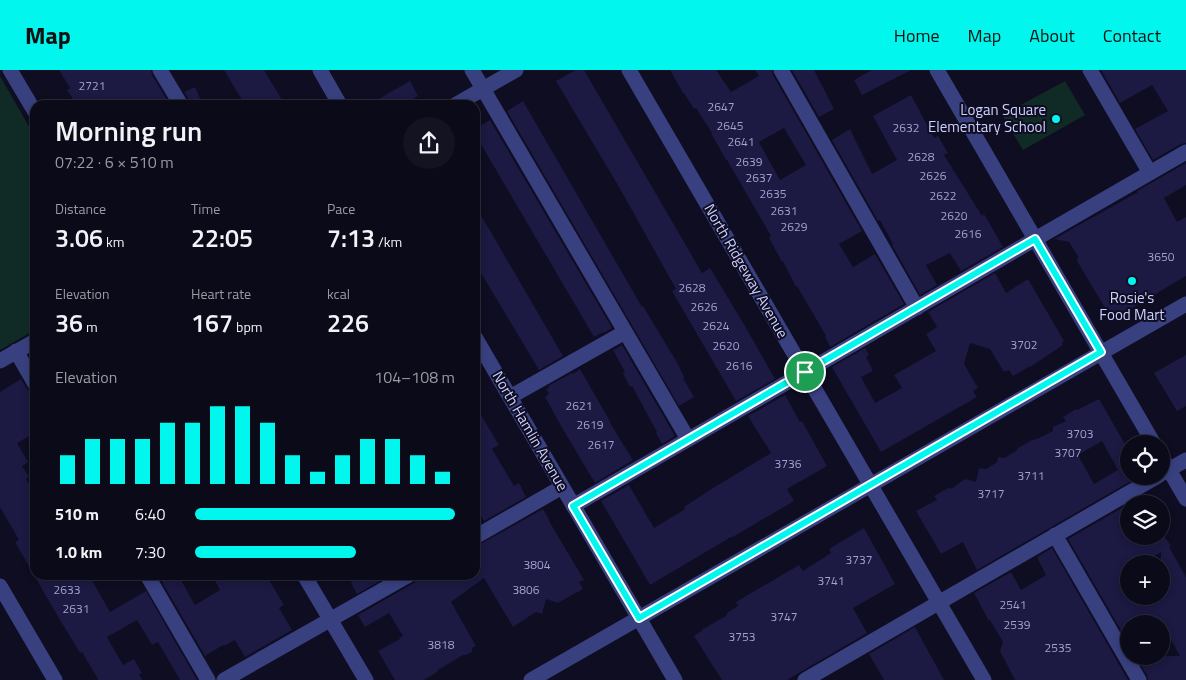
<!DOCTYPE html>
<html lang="en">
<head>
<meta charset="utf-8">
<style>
	:root { --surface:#0a0a19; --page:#131322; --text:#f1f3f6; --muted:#999aa2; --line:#2a2b38; --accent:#01f7ed }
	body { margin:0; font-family:"Titillium Web",sans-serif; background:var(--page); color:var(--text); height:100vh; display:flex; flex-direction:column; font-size:19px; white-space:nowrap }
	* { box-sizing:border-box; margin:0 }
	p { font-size:16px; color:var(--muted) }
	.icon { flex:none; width:28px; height:28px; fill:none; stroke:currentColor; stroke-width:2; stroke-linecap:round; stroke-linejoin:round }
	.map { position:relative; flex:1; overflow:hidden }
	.side { position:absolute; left:30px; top:30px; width:450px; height:480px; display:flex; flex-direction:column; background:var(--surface); border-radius:15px; box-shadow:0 2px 8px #0003,0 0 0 1px var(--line) }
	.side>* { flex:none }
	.fabs { position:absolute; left:1120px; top:365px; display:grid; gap:10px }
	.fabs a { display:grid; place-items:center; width:50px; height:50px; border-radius:50%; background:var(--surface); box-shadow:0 2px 8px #0003,0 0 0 1px var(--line); font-size:25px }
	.pin { position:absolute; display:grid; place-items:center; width:42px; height:42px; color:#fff; margin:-21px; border:2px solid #fff; border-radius:50%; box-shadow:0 1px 5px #0007 }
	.round { display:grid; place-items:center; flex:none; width:52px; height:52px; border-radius:26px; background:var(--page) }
	.summary { display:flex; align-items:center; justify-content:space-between; height:85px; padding:0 25px }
	h1 { font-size:28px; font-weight:600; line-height:38px }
	.figures { display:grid; grid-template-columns:repeat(3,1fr); gap:8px; height:85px; padding:5px 25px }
	.figures div { display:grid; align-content:center }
	.figures b { font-size:25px; font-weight:600 }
	.figures small { font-size:14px; font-weight:400 }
	.figures p { font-size:14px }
	.chart { height:140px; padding:10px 25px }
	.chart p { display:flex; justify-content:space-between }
	.chart svg { width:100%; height:90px; margin-top:5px; stroke:var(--accent); stroke-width:6 }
	ul { padding:0 25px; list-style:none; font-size:16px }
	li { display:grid; grid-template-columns:80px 60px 1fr; align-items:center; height:38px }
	li i { height:12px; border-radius:6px; background:var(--accent) }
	header { display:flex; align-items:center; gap:30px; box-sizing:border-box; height:70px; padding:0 25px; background:var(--accent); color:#111 }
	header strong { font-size:24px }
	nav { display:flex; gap:28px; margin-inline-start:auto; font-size:18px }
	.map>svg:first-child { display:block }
	.green { fill:#102b26 }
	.building { fill:#1c1942; fill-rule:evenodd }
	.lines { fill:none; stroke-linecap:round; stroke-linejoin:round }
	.minor { stroke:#384080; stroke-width:15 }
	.route-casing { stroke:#fff; stroke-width:10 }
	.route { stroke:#01f7ed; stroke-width:6 }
	.poi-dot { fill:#01f7ed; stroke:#0e0d21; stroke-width:2 }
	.labels { text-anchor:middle; stroke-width:4; stroke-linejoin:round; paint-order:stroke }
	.number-label { font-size:12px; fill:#a1a2d0 }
	.poi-label { font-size:15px; fill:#cdcfff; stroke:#0e0d21; text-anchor:end }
	.street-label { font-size:15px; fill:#cdcfff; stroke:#0e0d21 }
</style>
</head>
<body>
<header>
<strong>Map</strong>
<nav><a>Home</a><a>Map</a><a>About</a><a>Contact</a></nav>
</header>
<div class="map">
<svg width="1186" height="610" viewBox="0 0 1186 610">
	<rect width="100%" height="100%" fill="#0e0d21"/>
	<!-- green -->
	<path class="green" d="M0,6L35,67V260L0,280Z
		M1065,11L1085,45L1023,80L1002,45Z"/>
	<!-- building -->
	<path class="building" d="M59,0H151L152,5L170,35H77L67,20L70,18Z
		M224,0H264L285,35H245Z
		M576,0H584L702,203L710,198L745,256L775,309L736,331L672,221L676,219L619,117L556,11Z
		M670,0H716L731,22L759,6L755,0H772L773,5L862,161L839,174L853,197L875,184L904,234L830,277L825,267L826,266L797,216L796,217L783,191L782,192L769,168L771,166L727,90H726L711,63H712L696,38L694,39L684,23H683ZM784,58L806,95L780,110L759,72Z
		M792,0H814L834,39L819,47Z
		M872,0H911L862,25L854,10Z
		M1101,0H1186V73L1181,74L1153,90L1135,59L1168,41L1152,15L1120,33Z
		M410,11L418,26L402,35H368Z
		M195,17L203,35H190L189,30L184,22Z
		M911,25L934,68L938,66L948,83L944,85L982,146L984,144L1003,177L961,201L950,183L926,195L937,215L920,225L892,175L893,174L880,150L878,151L832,70L850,59L872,104L897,90L873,46Z
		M523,31L642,237L643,236L678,294L684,307L683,308L694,327L679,336L507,41Z
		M490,50L612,258L604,263V262L594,267L475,64V59Z
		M1186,93V115L1164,128L1177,152L1186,147V206L1117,247L1108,243L1077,191L1078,186L1069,172L1054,169L1138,122L1137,121Z
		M475,135L563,286L539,300L475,193Z
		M995,203L1006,223L1028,209L1064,271L1062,273L1063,275L1030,297V296L1013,306L1009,300L1004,302L990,279L970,273L964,294L978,318L973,321L977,327L881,382L832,297L865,278L869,285L866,287L873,301L861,307L875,333L902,318L894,305L936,281L926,264L937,257L928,242Z
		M622,275L675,366L662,374L656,363L657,362L632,316L630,317L623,303L625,302L613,280Z
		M1186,285V336L1177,341L1154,303Z
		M580,299L611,353H610L633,390L595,413L561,356L545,327L549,324L546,319L549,318L548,316L572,303L573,304Z
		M21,309L27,319L31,322L35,323V363L17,373L28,392L22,396L29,407L26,409L35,424V505H89L110,542L146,521L197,610H180L158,572L152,575L137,550L107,567L123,595L134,589L142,603L139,604L142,610H97L98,609L82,582L80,583L57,545L15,472L19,470L0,437V322Z
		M785,325L800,352L802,351L827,396L787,419L794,431L731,468V467L650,515L601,431L629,415L654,458L685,439L684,437L713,418L771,383L748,346Z
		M1099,329L1129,381V406H1135L1136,408L977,500L963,472L941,484L916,441L937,430L934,426L950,417L951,419L965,409L976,412L979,398L986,399L997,392L998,387L1004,388L1016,381L1018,378L1032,370L1037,369L1053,361V357L1066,351L1063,347L1076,339L1077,340ZM1102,371L1118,400L1094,414L1078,385Z
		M475,335L499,375L492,379L514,416L519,413L526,427L484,451L475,435Z
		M1146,424L1152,434H1129V466H1161V462L1171,476L1169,477L1186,507V610H1148L1147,605L1140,594L1153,586H1180L1162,554H1129V574L1068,469ZM1161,482V526H1129V494H1142Z
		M543,439L550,451H549L584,510L579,512L583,519L558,533L546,529L542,544L536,542L513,557L484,508L451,532L476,576L472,578V582L466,585H463L438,600L437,602L424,610H395L378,581L400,569L399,568L403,566L389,543L365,557L358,545L414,513L417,509L418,505H475V477Z
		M864,458L895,514L853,538L867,563L787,610H722L694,566L703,560V559L726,546L728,542L738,536L736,532L799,495L803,501L831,483L829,479Z
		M1052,478L1128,610H1015L1000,581L1003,572L990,550L989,551L974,523L1011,502L1021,520L1046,505L1037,487Z
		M160,505H178L195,535L220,520L212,505H266L284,535L279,538L292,560L245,587L235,570L224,576L223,575L205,586L162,512L163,511Z
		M348,505H390L357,524L351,513L352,512Z
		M915,557L944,610H884L869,584Z"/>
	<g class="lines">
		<!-- minor -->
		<path class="minor" d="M10,0L35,42
			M160,0L181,35
			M320,0L340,35
			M472,0L688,369
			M629,0L984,610
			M781,0L917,238
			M937,0L1154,374
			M1090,0L1150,103
			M455,35L516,0
			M475,267L675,610
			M16,281L35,314
			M0,291L35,271
			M510,327L625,262
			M1161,386L1186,429
			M1161,404L1186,390
			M573,436L1186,82
			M1055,465L1139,610
			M475,467L562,417
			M147,505L208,610
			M304,505L366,610
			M0,516L55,610
			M224,610L409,505
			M531,610L1186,234
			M805,610L1158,406"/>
	</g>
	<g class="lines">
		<!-- route casing -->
		<g class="route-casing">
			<path id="route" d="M1035,169L1101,282L639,548L573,436Z"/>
		</g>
		<!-- route -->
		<use href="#route" class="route"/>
	</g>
	<!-- markers -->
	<g class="poi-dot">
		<circle cx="1056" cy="49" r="5"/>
		<circle cx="1132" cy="211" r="5"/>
	</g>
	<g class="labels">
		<!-- number labels -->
		<g class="number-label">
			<text x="92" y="20">2721</text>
			<text x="721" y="41">2647</text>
			<text x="730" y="60">2645</text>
			<text x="906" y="62">2632</text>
			<text x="741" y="76">2641</text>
			<text x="921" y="91">2628</text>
			<text x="749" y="96">2639</text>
			<text x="933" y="110">2626</text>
			<text x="759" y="112">2637</text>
			<text x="773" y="128">2635</text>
			<text x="943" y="130">2622</text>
			<text x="784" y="145">2631</text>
			<text x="954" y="150">2620</text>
			<text x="794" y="161">2629</text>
			<text x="968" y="168">2616</text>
			<text x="1161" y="191">3650</text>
			<text x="692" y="222">2628</text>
			<text x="704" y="241">2626</text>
			<text x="716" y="260">2624</text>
			<text x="1024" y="279">3702</text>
			<text x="726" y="280">2620</text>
			<text x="739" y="300">2616</text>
			<text x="579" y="340">2621</text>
			<text x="590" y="359">2619</text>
			<text x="1080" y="368">3703</text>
			<text x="601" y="379">2617</text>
			<text x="1068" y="387">3707</text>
			<text x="788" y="398">3736</text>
			<text x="1031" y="410">3711</text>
			<text x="991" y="428">3717</text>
			<text x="859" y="494">3737</text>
			<text x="537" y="499">3804</text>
			<text x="831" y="515">3741</text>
			<text x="67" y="524">2633</text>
			<text x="526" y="524">3806</text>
			<text x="1013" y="539">2541</text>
			<text x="76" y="543">2631</text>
			<text x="784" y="551">3747</text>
			<text x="1017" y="559">2539</text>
			<text x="742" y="571">3753</text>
			<text x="441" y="579">3818</text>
			<text x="1058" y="582">2535</text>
		</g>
		<!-- poi labels -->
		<g class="poi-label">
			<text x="1046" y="45">Logan Square<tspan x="1046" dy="17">Elementary School</tspan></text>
			<text x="1132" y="233" text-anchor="middle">Rosie's<tspan x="1132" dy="17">Food Mart</tspan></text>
		</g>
		<!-- street labels -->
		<g class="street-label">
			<text transform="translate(746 201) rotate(60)" y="5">North Ridgeway Avenue</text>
			<text transform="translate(530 361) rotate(60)" y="5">North Hamlin Avenue</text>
		</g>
	</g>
</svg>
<div class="fabs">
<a><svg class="icon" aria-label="locate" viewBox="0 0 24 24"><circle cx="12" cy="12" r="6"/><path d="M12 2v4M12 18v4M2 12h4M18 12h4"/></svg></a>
<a><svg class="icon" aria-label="layers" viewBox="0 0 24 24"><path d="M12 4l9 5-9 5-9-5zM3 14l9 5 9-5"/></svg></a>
<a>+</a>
<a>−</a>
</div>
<div class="pin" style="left:805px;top:302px;background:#1e9e55"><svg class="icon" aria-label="arrive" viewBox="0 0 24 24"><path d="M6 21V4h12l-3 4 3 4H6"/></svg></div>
<section class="side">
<div class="summary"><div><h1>Morning run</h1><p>07:22 · 6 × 510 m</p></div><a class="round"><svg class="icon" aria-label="share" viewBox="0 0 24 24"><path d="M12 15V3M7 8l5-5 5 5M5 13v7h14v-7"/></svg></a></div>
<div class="figures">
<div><p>Distance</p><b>3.06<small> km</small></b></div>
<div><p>Time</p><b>22:05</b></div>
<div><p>Pace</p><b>7:13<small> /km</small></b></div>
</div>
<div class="figures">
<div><p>Elevation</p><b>36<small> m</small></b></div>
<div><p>Heart rate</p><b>167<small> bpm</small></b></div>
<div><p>kcal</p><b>226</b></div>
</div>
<div class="chart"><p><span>Elevation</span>104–108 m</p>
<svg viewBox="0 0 160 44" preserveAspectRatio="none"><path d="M5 44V30M15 44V22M25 44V22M35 44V22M45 44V14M55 44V14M65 44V6M75 44V6M85 44V14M95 44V30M105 44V38M115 44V30M125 44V22M135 44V22M145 44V30M155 44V38"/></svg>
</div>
<ul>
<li><b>510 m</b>6:40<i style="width:100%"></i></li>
<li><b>1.0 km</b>7:30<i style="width:62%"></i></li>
</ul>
</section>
</div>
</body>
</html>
